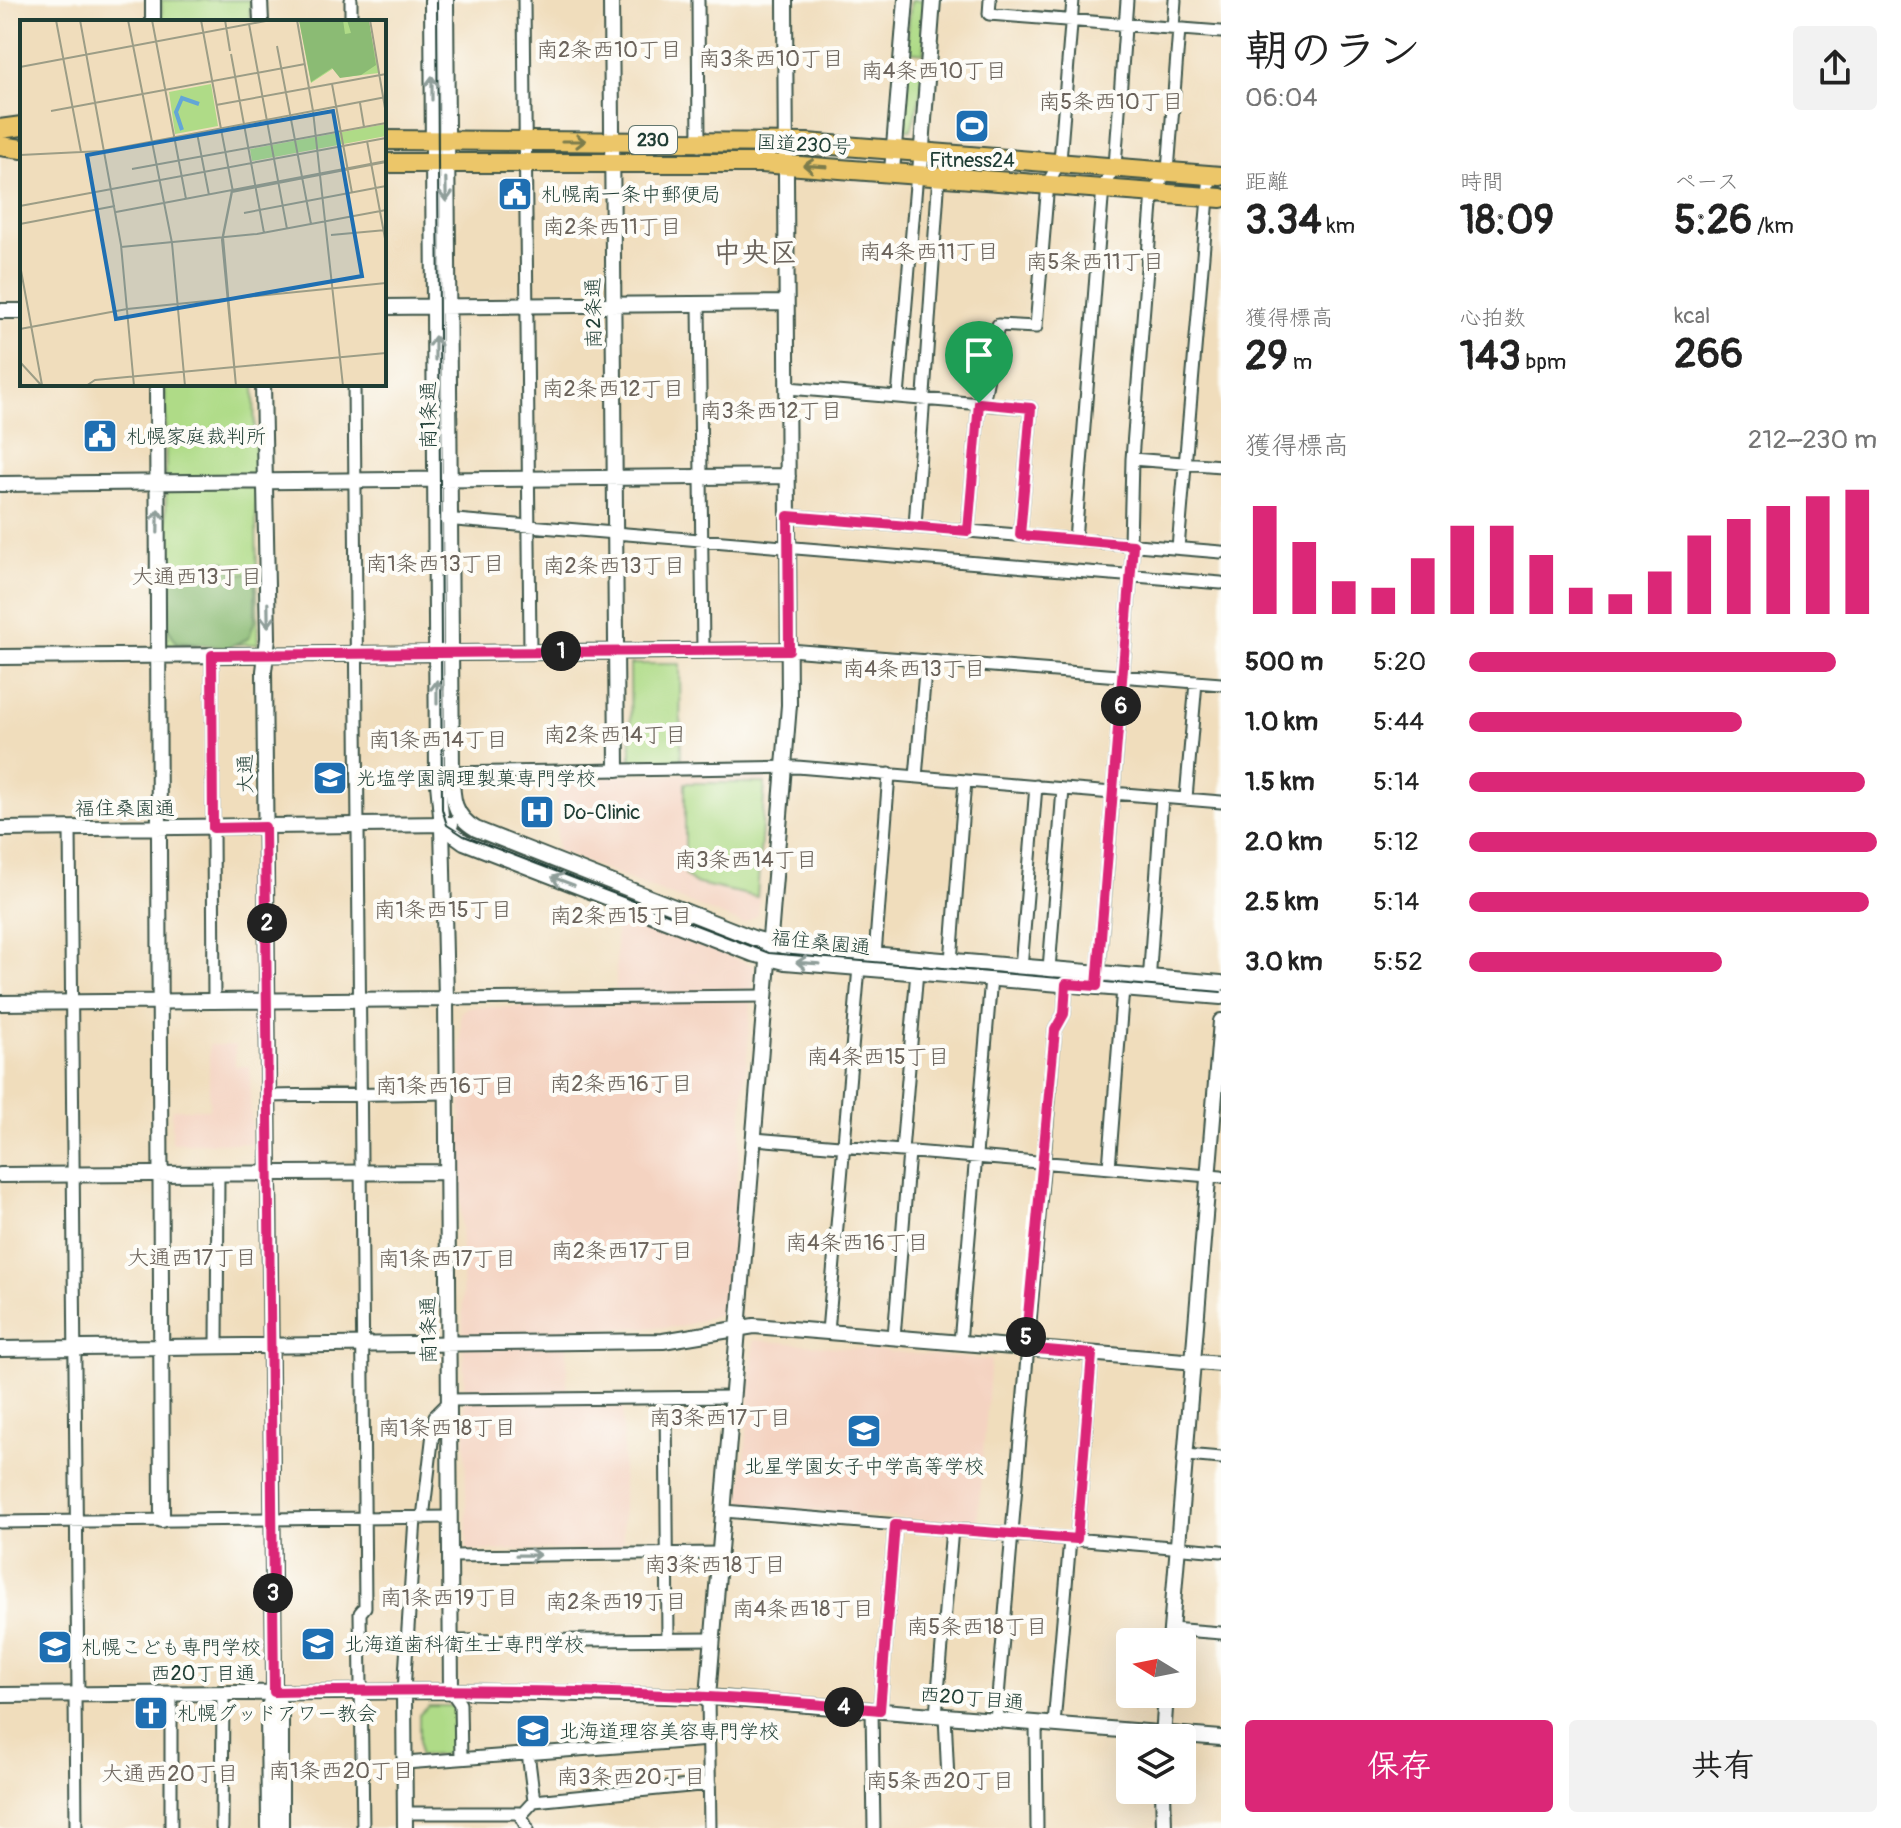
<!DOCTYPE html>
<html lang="ja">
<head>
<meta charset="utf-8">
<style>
	:root { --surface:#fff; --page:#f2f2f2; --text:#222; --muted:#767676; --accent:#db2777 }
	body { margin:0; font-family:Pangolin,"Klee One",sans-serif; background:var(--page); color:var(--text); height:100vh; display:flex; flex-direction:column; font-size:30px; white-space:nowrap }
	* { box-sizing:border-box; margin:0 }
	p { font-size:26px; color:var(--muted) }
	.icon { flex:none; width:44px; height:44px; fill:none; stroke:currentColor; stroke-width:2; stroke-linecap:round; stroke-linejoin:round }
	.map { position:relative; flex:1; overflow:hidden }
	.panel { display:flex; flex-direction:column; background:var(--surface); width:680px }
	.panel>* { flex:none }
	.needle { width:52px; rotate:280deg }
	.controls { position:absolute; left:1116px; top:1628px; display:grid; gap:16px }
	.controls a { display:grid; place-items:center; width:80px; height:80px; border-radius:8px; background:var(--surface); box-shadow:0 8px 32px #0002; font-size:40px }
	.pin { position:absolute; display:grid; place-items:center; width:68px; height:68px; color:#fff; margin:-82px -34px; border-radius:50% 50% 50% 0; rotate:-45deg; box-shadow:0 0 8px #0007 }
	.pin .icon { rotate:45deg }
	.km { position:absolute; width:40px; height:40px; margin:-20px; border-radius:50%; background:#222; color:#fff; font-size:22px; line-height:40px; text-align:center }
	.round { display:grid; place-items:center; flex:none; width:84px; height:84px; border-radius:8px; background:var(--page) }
	.head { display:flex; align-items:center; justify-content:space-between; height:136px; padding:0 24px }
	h1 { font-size:44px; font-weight:700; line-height:60px }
	.stats { display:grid; grid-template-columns:repeat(3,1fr); gap:12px; height:136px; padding:8px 24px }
	.stats div { display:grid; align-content:center }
	.stats b { font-size:40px; font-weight:700 }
	.stats small { font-size:22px; font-weight:400 }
	.stats p { font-size:22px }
	.chart { height:224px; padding:16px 24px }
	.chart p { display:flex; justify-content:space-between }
	.chart svg { width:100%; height:144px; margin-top:8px; stroke:var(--accent); stroke-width:6 }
	.action { display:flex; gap:16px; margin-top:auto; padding:16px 24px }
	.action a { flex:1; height:92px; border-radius:8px; background:var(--accent); color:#fff; font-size:32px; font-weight:700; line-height:92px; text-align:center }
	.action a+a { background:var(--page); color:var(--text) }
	ul { padding:0 24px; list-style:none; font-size:26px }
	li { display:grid; grid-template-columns:128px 96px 1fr; align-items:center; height:60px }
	li i { height:20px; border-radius:10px; background:var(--accent) }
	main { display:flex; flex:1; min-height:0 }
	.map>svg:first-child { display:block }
	.built { fill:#f4d3c1 }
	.green { fill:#afdb87; stroke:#678c5e; stroke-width:2 }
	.forest { fill:#8bbb74; stroke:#557c54; stroke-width:2 }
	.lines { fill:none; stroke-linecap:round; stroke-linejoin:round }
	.minor-casing { stroke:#3e5548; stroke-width:15 }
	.tertiary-casing { stroke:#3e5548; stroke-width:18 }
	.trunk-casing { stroke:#3e5548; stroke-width:22 }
	.minor { stroke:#fff; stroke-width:11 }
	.tertiary { stroke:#fff; stroke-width:14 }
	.trunk { stroke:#ecc669; stroke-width:18 }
	.tram { stroke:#1f3d34; stroke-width:2 }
	.oneway { stroke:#8f9e9a }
	.oneway2 { stroke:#7b7b4c }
	.route-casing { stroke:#fff; stroke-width:16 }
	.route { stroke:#db2777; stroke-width:10 }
	.labels { text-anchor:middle; stroke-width:8; stroke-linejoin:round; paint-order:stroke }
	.shield { fill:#fdfcf7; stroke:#62766e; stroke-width:2 }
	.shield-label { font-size:18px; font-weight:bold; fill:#1f3d34 }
	.street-label { font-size:20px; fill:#1f3d34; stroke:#fdfcf7 }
	.poi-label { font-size:20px; fill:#1f3d34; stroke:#fdfcf7; text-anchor:start }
	.neighbourhood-label { font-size:22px; fill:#6b635b; stroke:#fdfcf7 }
	.district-label { font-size:28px; font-weight:bold; fill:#6b635b; stroke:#fdfcf7 }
	.inset-river { fill:none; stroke:#63a6d7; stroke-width:4 }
	.inset-road { fill:none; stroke:#9c9d86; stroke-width:2 }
	.view { fill:#1f6fb2; fill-opacity:0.15; stroke:#1f6fb2; stroke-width:4 }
	.inset-edge { fill:none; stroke:#1f3d34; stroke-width:4 }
</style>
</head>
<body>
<main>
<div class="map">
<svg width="1221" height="1828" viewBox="0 0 1221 1828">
	<rect width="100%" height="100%" fill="#fdfcf7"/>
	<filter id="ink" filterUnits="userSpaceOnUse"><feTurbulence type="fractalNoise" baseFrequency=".0125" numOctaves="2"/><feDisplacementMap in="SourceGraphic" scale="16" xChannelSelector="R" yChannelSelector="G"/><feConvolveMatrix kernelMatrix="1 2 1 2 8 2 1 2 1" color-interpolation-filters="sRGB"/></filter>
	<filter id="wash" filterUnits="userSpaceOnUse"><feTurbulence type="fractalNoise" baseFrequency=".006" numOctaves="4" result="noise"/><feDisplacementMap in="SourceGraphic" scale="32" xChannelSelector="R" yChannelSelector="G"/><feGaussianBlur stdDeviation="1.8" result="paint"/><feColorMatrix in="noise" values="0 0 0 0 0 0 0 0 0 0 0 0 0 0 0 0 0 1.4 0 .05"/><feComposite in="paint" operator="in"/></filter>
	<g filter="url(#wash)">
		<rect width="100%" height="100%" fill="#f0ddbc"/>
		<!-- built -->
		<path class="built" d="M767,773L758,915L743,924L557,851L556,776Z
			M616,911L754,966L727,1308L723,1313L680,1327L567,1329V1403L623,1404V1549L467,1551L460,1158L461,1012L467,1007H616Z
			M209,1045H235V1066H250L251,1143H172V1109H209Z
			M754,1340L991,1360L977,1524L741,1505Z"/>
		<!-- green -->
		<path class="green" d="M161,0H250V22H162Z
			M911,0H928L924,53L906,51Z
			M905,67L923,68L921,93L911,130L906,129Z
			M165,384H254L258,644L167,645Z
			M630,664H680L681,763L631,764Z
			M685,783H765L757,897L694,883L685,875Z
			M428,1706H455L457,1752L454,1754L419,1756V1715Z"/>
		<!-- forest -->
		<path class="forest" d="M210,561L226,562L234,573L249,574L255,580V619L249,638L227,648L176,642L163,619L170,575Z"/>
	</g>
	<g filter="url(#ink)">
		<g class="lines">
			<!-- minor casing -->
			<g class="minor-casing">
				<path id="minor" d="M351,0V22
					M524,0L530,652
					M698,0L699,146
					M990,0L989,14L1221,32
					M1173,28L1175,0
					M699,304L703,650
					M354,384L365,1607L360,1613L363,1828
					M788,388L1031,408L1020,535
					M898,397L917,173
					M983,404L998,325L1036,327L1048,183L1060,161L1073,0
					M1132,459L1221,466
					M788,516L1221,552
					M444,519L1221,583
					M915,526L939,175
					M968,531L979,403
					M1075,540L1103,187L1115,166L1127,0
					M1130,544L1132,459L1153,192L1168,171L1179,29
					M1178,548L1210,174
					M789,650L1221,684
					M212,655L214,1001
					M447,773L797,767L1221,802
					M916,777L926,660
					M1186,798L1196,682
					M70,829L78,1694
					M874,968L889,774
					M950,974L965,781
					M1098,979L1133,545
					M1020,980L1036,786
					M1048,982L1063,789
					M1149,983L1162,797
					M446,999L766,996
					M269,1096L446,1093
					M754,1139L1221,1177
					M902,1151L917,971
					M1109,1168L1123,988
					M828,1332L859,967
					M894,1337L909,1152
					M960,1343L991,978
					M217,1347L218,1173
					M666,1398L668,1640
					M449,1400L733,1397
					M1186,1455L1221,1458
					M724,1511L1221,1551
					M423,1518L435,1416L448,1403
					M0,1522L450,1517
					M1077,1539L1092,1354
					M450,1556L720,1553
					M1171,1629L1221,1633
					M451,1641L713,1639
					M404,1691L415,1518
					M451,1691L460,1704L461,1759
					M171,1693V1828
					M75,1694L76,1828
					M708,1697L710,1828
					M872,1710L874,1828
					M880,1710L895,1525
					M936,1715L952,1529
					M945,1715L948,1780
					M996,1720L1055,1030L1064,1014L1066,984
					M1036,1723L1037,1828
					M1054,1724L1070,1539
					M528,1753L534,1801
					M405,1763L709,1740
					M405,1813H519L527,1828
					M522,1814L534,1801L710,1784
					M222,1828L223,1692"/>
			</g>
			<!-- tertiary casing -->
			<g class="tertiary-casing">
				<path id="tertiary" d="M153,0V22
					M260,0L261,22
					M432,0L437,773L442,826L446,999L451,1691
					M446,0L452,773C452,797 453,816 476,829L753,938L786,947L1221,983
					M611,0L617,769
					M892,171L906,0
					M920,173L933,0
					M384,307L786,303
					M0,311H22
					M157,384L162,1520
					M263,384L268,638L264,671L274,1674V1692L281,1709V1828
					M0,484L788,476
					M0,657L789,650
					M442,826L464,842L753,954L785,962L1221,997
					M0,829L451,824
					M0,1003L446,999
					M0,1175L447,1172
					M0,1349L663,1341L754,1326L1221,1364
					M1170,1642L1221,1021
					M404,1691L405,1828
					M0,1695L451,1691L708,1697L1221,1738
					M708,1697L789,705L785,0
					M1163,1738L1166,1694
					M1163,1790L1164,1828
					M269,1828L268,1709L274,1692"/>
			</g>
			<!-- trunk casing -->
			<g class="trunk-casing">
				<path id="trunk" d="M0,129L22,126
					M384,140L807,143L1221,176
					M0,146L22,149
					M384,163H761L1221,198"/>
			</g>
			<!-- minor -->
			<use href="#minor" class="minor"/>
			<!-- tertiary -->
			<use href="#tertiary" class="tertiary"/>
			<!-- trunk -->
			<use href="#trunk" class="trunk"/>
			<!-- tram -->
			<path class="tram" d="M437,0L442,809L447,825L464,836L769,953L1221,992"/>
		</g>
		<!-- one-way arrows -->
		<defs><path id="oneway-shaft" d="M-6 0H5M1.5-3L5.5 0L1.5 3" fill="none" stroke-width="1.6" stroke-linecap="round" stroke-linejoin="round" transform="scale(2)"/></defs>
		<g class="oneway">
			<use href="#oneway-shaft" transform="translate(432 88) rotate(-90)"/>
			<use href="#oneway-shaft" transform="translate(446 190) rotate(89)"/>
			<use href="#oneway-shaft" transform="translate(435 348) rotate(-90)"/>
			<use href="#oneway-shaft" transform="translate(158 521) rotate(-89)"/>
			<use href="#oneway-shaft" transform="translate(268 615) rotate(89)"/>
			<use href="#oneway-shaft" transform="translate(437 692) rotate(-90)"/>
			<use href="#oneway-shaft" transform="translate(563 881) rotate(-159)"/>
			<use href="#oneway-shaft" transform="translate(808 963) rotate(-176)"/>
			<use href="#oneway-shaft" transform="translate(528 1555) rotate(-1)"/>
		</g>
		<g class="oneway2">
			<use href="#oneway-shaft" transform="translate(574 141)"/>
			<use href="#oneway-shaft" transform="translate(815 166) rotate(-176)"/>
		</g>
	</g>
	<g class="lines" filter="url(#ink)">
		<!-- route casing -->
		<g class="route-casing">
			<path id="route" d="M979,403L1031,408L1020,535L1133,545L1097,986L1066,984L1064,1014L1055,1030L1025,1348L1092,1354L1077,1539L895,1525L880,1710C679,1690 476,1688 274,1692L265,827L213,828L212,655L789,650L788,516L968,531Z"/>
		</g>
		<!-- route -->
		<use href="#route" class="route"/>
	</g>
	<!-- icons -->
	<defs>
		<g id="stadium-square" transform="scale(1.8)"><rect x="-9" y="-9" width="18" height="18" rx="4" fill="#1f6fb2" stroke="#fdfcf7"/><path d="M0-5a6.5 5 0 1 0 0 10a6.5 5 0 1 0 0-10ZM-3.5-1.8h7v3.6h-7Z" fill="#fff"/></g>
		<g id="civic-square" transform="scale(1.8)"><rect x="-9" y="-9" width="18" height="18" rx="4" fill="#1f6fb2" stroke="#fdfcf7"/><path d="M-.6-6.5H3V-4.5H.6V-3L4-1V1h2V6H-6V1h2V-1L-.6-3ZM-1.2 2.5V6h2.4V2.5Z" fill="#fff"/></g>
		<g id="university-square" transform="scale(1.8)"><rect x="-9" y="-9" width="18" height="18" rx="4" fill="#1f6fb2" stroke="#fdfcf7"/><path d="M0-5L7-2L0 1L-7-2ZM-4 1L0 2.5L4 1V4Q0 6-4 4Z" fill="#fff"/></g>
		<g id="hospital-square" transform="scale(1.8)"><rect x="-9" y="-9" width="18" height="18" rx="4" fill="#1f6fb2" stroke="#fdfcf7"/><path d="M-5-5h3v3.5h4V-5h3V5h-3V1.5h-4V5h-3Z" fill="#fff"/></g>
		<g id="school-square" transform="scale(1.8)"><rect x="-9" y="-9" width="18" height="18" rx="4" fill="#1f6fb2" stroke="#fdfcf7"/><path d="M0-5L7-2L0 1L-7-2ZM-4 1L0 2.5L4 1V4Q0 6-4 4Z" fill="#fff"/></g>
		<g id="church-square" transform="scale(1.8)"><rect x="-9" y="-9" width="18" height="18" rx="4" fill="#1f6fb2" stroke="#fdfcf7"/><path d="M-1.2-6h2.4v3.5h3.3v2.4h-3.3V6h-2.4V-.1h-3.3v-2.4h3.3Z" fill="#fff"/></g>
	</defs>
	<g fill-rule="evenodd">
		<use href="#stadium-square" x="972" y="126"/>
		<use href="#civic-square" x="515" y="194"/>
		<use href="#civic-square" x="100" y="436"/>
		<use href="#university-square" x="330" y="778"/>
		<use href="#hospital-square" x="537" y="812"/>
		<use href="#school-square" x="864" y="1431"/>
		<use href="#university-square" x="318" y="1644"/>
		<use href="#university-square" x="55" y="1647"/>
		<use href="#church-square" x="151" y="1713"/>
		<use href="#university-square" x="533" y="1731"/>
	</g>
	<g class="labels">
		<!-- shield labels -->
		<rect class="shield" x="629" y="126" width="48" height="28" rx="6"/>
		<g class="shield-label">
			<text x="653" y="146">230</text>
		</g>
		<!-- street labels -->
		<g class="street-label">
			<text transform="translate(804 144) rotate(3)" y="7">国道230号</text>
			<text transform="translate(593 313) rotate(-91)" y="7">南2条通</text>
			<text transform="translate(428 415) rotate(-90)" y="7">南1条通</text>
			<text transform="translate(245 774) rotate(-91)" y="7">大通</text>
			<text x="125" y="815">福住桑園通</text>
			<text transform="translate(821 942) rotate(6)" y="7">福住桑園通</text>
			<text transform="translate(428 1330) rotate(-91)" y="7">南1条通</text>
			<text x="203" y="1680">西20丁目通</text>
			<text transform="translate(972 1698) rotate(5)" y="7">西20丁目通</text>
		</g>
		<!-- poi labels -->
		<g class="poi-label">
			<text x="972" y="167" text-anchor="middle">Fitness24</text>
			<text x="541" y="201">札幌南一条中郵便局</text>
			<text x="126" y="443">札幌家庭裁判所</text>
			<text x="356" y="785">光塩学園調理製菓専門学校</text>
			<text x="563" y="819">Do-Clinic</text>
			<text x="864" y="1473" text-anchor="middle">北星学園女子中学高等学校</text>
			<text x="344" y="1651">北海道歯科衛生士専門学校</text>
			<text x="81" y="1654">札幌こども専門学校</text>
			<text x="177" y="1720">札幌グッドアワー教会</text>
			<text x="559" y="1738">北海道理容美容専門学校</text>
		</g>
		<!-- neighbourhood labels -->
		<g class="neighbourhood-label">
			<text x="609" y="57">南2条西10丁目</text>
			<text x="771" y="66">南3条西10丁目</text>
			<text x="934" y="78">南4条西10丁目</text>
			<text x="1111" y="109">南5条西10丁目</text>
			<text x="612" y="234">南2条西11丁目</text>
			<text x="929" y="259">南4条西11丁目</text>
			<text x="1095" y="269">南5条西11丁目</text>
			<text x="613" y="396">南2条西12丁目</text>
			<text x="771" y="418">南3条西12丁目</text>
			<text x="435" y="571">南1条西13丁目</text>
			<text x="614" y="573">南2条西13丁目</text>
			<text x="197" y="584">大通西13丁目</text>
			<text x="914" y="676">南4条西13丁目</text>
			<text x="615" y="742">南2条西14丁目</text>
			<text x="438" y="747">南1条西14丁目</text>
			<text x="746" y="867">南3条西14丁目</text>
			<text x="443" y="917">南1条西15丁目</text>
			<text x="621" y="923">南2条西15丁目</text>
			<text x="878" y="1064">南4条西15丁目</text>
			<text x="621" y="1091">南2条西16丁目</text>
			<text x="445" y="1093">南1条西16丁目</text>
			<text x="857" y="1250">南4条西16丁目</text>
			<text x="622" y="1258">南2条西17丁目</text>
			<text x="192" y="1265">大通西17丁目</text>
			<text x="447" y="1266">南1条西17丁目</text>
			<text x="720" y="1425">南3条西17丁目</text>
			<text x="447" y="1435">南1条西18丁目</text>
			<text x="715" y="1572">南3条西18丁目</text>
			<text x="449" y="1605">南1条西19丁目</text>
			<text x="616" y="1609">南2条西19丁目</text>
			<text x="803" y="1616">南4条西18丁目</text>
			<text x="977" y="1634">南5条西18丁目</text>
			<text x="341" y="1778">南1条西20丁目</text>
			<text x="170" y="1781">大通西20丁目</text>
			<text x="631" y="1784">南3条西20丁目</text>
			<text x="940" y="1788">南5条西20丁目</text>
		</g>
		<!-- district labels -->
		<g class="district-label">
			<text x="755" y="262">中央区</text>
		</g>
	</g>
	<!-- overview -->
	<g transform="translate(20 20)">
		<rect width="366" height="366" fill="#f0ddbc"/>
		<path d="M279,0H348L359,53L324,57L314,48L291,63ZM191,64L198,106L155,114L149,72ZM366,104V116L232,141L230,129Z" fill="#afdb87"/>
		<path d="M279,0H323L325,14L331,13L327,0H349L356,45L341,55L320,58L312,48L291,62Z" fill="#8bbb74"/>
		<path class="inset-river" d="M162,110L156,92L162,78L179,84"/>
		<path class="inset-road" d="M36,0L61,132M60,0L101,225L114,366M108,0L152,223L165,366M132,0L166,179M181,0L201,109M205,0L210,31M350,0L366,94M229,4L267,209M257,26L291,204M211,34L244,213M0,47L251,0M312,64L332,173M340,83L344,107M196,85L366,54M31,91L285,44M293,91L323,366M293,91L366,77M201,109L213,172M177,113L189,175M347,121L366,224M0,135L82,131L293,91L277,0M112,149L366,103M212,170L202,220L216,366M0,186L366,118M96,192L366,141M224,193L366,166M0,204L95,186M311,215L366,210M101,227L237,214L366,190M0,245L22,365M0,309L107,289L366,263M0,342L22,366M66,366L75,360L366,333M216,366L203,217L212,172L366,142"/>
		<path class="view" d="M313,91L342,256L96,299L67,135Z"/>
		<rect width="366" height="366" class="inset-edge"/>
	</g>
</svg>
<div class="controls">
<a><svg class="needle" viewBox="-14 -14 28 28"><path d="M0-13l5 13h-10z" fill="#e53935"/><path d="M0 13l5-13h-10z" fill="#767676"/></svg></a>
<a><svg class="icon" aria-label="layers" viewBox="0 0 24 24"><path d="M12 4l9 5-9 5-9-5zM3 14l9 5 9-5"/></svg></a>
</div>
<div class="pin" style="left:979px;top:403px;background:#1e9e55"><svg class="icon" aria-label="arrive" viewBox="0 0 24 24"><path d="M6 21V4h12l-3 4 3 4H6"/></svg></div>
<b class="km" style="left:561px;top:651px">1</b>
<b class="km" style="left:267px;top:923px">2</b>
<b class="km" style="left:273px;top:1593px">3</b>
<b class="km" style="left:844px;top:1707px">4</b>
<b class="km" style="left:1026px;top:1337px">5</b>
<b class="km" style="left:1121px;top:706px">6</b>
</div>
<section class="panel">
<div class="head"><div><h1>朝のラン</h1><p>06:04</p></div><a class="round"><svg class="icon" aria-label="share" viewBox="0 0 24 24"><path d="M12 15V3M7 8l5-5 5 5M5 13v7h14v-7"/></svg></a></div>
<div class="stats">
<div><p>距離</p><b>3.34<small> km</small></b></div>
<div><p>時間</p><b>18:09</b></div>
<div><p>ペース</p><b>5:26<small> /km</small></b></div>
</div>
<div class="stats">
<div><p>獲得標高</p><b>29<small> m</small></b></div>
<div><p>心拍数</p><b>143<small> bpm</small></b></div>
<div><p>kcal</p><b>266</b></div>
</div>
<div class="chart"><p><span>獲得標高</span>212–230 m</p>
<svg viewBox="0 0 160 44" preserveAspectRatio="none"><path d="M5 44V11M15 44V22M25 44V34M35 44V36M45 44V27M55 44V17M65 44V17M75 44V26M85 44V36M95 44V38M105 44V31M115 44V20M125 44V15M135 44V11M145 44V8M155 44V6"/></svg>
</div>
<ul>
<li><b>500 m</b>5:20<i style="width:90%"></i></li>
<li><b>1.0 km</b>5:44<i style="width:67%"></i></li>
<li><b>1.5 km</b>5:14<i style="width:97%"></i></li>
<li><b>2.0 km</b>5:12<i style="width:100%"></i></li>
<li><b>2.5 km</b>5:14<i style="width:98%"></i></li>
<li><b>3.0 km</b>5:52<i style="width:62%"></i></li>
</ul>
<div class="action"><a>保存</a><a>共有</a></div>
</section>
</main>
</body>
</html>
